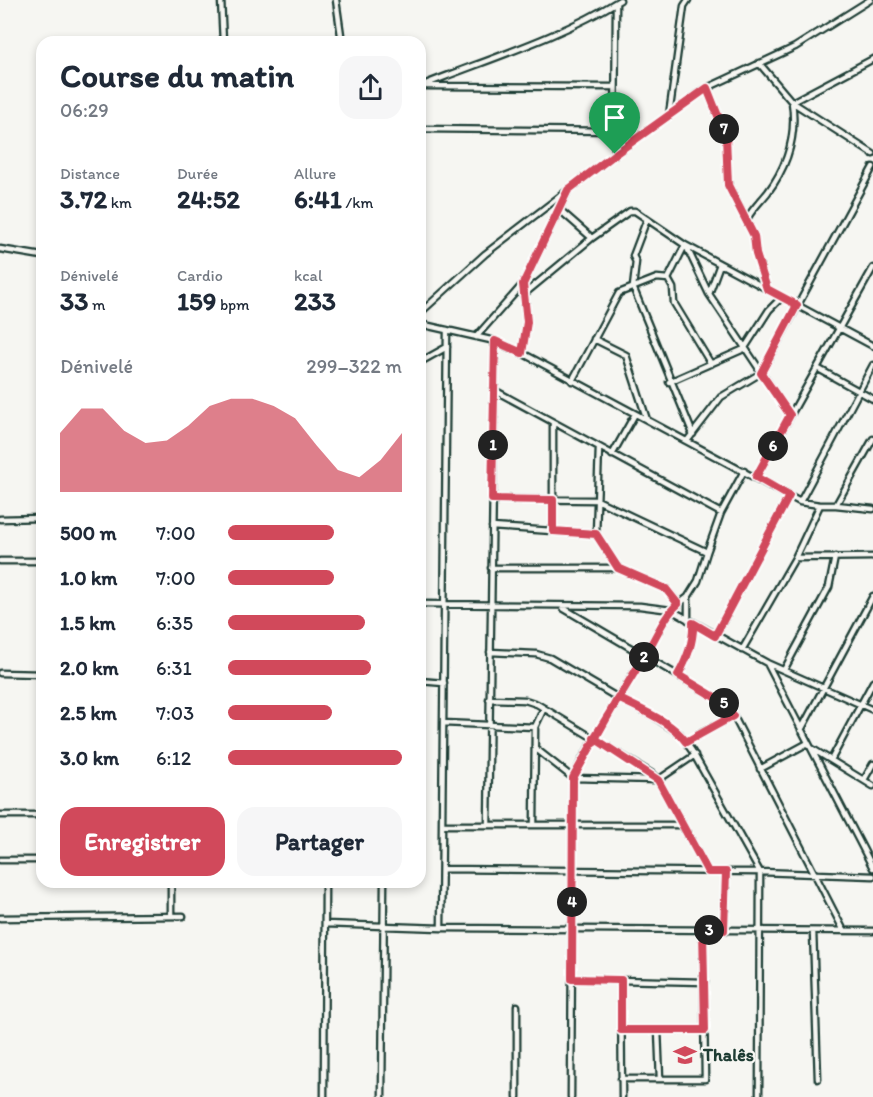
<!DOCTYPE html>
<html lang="fr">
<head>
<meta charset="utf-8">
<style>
	:root { --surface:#fff; --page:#f6f6f7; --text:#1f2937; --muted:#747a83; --accent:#d1495b }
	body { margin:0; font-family:Itim,sans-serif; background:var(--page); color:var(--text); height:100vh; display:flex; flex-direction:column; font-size:22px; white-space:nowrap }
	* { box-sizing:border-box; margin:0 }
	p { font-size:20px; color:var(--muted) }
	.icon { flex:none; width:33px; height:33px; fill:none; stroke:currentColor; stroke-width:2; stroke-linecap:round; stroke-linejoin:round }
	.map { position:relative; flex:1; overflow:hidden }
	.side { position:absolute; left:36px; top:36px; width:390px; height:852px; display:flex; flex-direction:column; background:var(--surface); border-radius:18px; box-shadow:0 3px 9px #0003 }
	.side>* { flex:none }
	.pin { position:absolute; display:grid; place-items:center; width:51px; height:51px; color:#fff; margin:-62px -26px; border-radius:50% 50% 50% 0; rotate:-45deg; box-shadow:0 0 6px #0007 }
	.pin .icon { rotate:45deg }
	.km { position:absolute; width:30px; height:30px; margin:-15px; border-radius:50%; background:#222; color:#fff; font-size:16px; line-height:30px; text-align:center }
	.round { display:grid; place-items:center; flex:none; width:63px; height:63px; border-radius:18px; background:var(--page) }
	.headline { display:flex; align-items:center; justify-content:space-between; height:102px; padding:0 24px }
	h1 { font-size:33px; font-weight:700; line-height:45px }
	.figures { display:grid; grid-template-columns:repeat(3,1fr); gap:9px; height:102px; padding:6px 24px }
	.figures div { display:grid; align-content:center }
	.figures b { font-size:26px; font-weight:700 }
	.figures small { font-size:16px; font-weight:400 }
	.figures p { font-size:16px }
	.chart { height:168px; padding:12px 24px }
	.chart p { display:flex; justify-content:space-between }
	.chart svg { width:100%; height:108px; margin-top:6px; fill:var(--accent); opacity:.7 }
	.action { display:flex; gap:12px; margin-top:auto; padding:12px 24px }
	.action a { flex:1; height:69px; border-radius:18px; background:var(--accent); color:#fff; font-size:24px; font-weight:700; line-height:69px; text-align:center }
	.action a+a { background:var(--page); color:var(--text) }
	ul { padding:0 24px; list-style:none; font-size:20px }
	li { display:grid; grid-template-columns:96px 72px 1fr; align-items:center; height:45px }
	li i { height:15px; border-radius:8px; background:var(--accent) }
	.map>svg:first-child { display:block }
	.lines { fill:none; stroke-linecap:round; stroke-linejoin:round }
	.street-casing { stroke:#1f3d34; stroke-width:9 }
	.street { stroke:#f6f6f2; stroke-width:4.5 }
	.route-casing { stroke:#fff; stroke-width:12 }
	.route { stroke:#d1495b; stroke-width:8 }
	.labels { text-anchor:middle; stroke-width:4.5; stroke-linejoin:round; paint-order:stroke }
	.poi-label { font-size:18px; font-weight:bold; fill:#1f3d34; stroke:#f6f6f2; text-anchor:start }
</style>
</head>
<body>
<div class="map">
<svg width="873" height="1097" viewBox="0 0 873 1097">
	<rect width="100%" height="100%" fill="#f6f6f2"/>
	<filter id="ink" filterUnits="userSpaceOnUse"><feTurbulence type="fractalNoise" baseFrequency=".0167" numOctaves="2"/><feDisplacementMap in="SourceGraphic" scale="12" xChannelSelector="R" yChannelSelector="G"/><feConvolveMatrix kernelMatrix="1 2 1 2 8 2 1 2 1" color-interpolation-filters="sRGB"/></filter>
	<g filter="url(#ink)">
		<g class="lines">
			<!-- street casing -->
			<g class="street-casing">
				<path id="street" d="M221,0L223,42
					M336,0L342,42
					M759,63L792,102L873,154
					M421,86C488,59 559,38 620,0
					M426,86L615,87
					M707,88L726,136L728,185L754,236L756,254L767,289
					M669,115L684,6L688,0
					M420,129L615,131
					M615,154L616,3
					M560,210L592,238
					M647,219L633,256L636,262L633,287L693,434
					M747,219C753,208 761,201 768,192C788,165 797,136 792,102L873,59
					M687,248L709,294
					M0,249L42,256
					M720,264L709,294L790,415
					M668,279L673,288L674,303L711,364
					M668,279L685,245
					M523,295L592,238L630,211H635L685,245L873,346
					M420,313L485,254L615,154L707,88L795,47L870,0
					M420,324L495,341L522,353L800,502L820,505L795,558L742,650
					M476,337L523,284L567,193
					M594,339L626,355L647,420
					M522,353L527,322L523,284
					M420,362L447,347
					M817,368L873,399
					M572,381L619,293L657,278L668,279
					M669,382L744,349L769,310L782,297
					M494,390L721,513
					M553,423V531
					M687,441L721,397L761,373L873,167
					M599,448L596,534L618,568L666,589L679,604
					M612,455L635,414
					M756,477L873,268
					M492,499L597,500L707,552L698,581L688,597
					M800,502L873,365
					M820,505H836L873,439
					M836,505L873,509
					M0,519L42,518
					M492,527L596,534
					M707,552L721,513L744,471
					M795,558L873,557
					M0,561H42
					M491,568H618
					M420,604L640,606L671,610L767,663L873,710
					M563,608L728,705L844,931
					M715,636L789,496
					M490,652L536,654L550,658L618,698L653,716L680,734L692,751L760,872L759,1097
					M767,663L873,868
					M784,670L829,587L835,557
					M0,673L42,674
					M678,675C687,659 694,641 693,623
					M420,681L444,683
					M489,699L525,700L537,704L651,773L658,780L708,872
					M443,723L535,727
					M801,730L873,596
					M686,742L733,716
					M535,748L573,778L658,780L695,755
					M811,748L873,786
					M831,760L873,682
					M760,769L808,743
					M864,780L873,764
					M0,815H42
					M442,825H681
					M488,825L495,341
					M534,825L535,727L544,708
					M0,860H42
					M442,869L760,872L873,876
					M171,916V882
					M0,918L183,916
					M325,924L441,928L873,931
					M441,928L447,330
					M724,930L726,872
					M813,931L818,1079
					M572,979L705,982
					M621,980L622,1097
					M621,1030H705
					M658,1030L660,1079
					M621,1079H705L703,930
					M324,1097L325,882
					M382,1097L384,882
					M517,1097V1006
					M571,1097L573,778L583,758L671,610L688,597V620"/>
			</g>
			<!-- street -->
			<use href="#street" class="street"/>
		</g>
	</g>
	<g class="lines" filter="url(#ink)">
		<!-- route casing -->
		<g class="route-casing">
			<path id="route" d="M615,154L568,190L523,284L527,322L522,353L495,341L492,499L553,500V531L596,534L618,568L666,589L678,604C665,615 657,635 648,650C630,680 612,709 594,738L658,780L708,872H726L724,930H703L705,1030H621V980L572,979L573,778L618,698C641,710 671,721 686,742L733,716L728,705L678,675C687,659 694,641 693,623L715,636L789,496L756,477L790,415L761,373L797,305L767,289L756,254L754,236L728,185L726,136L707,88L615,154"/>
		</g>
		<!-- route -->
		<use href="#route" class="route"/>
	</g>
	<!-- icons -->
	<defs>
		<g id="school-bare" transform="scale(1.8)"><path d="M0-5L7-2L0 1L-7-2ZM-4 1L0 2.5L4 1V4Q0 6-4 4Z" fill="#d1495b" stroke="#f6f6f2" stroke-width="2.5" paint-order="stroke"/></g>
	</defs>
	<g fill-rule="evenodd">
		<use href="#school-bare" x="685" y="1055"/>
	</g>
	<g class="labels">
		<!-- poi labels -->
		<g class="poi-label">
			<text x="703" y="1061">Thalês</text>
		</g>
	</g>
</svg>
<div class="pin" style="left:615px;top:154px;background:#1e9e55"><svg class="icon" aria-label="arrive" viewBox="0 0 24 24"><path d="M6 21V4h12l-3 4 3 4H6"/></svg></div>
<b class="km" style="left:493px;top:445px">1</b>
<b class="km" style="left:644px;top:657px">2</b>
<b class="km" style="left:709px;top:930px">3</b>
<b class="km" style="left:572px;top:902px">4</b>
<b class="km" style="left:724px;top:703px">5</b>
<b class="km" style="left:773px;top:446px">6</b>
<b class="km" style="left:724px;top:129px">7</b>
<section class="side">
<div class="headline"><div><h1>Course du matin</h1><p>06:29</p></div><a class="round"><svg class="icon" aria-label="share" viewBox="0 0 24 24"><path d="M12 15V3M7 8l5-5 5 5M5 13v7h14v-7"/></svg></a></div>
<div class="figures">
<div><p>Distance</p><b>3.72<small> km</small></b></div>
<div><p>Durée</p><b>24:52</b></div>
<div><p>Allure</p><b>6:41<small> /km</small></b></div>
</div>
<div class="figures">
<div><p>Dénivelé</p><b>33<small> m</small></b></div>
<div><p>Cardio</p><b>159<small> bpm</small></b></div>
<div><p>kcal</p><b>233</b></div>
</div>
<div class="chart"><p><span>Dénivelé</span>299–322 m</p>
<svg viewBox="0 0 160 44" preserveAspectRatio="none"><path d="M0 44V20L10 10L20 10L30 19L40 24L50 23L60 17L70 9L80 6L90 6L100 9L110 14L120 25L130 35L140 38L150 31L160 20V44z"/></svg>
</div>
<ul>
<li><b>500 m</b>7:00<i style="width:61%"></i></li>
<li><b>1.0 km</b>7:00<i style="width:61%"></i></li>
<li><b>1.5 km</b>6:35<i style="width:79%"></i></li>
<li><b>2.0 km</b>6:31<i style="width:82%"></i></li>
<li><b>2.5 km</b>7:03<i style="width:60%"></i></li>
<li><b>3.0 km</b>6:12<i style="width:100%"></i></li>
</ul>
<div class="action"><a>Enregistrer</a><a>Partager</a></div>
</section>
</div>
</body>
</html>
